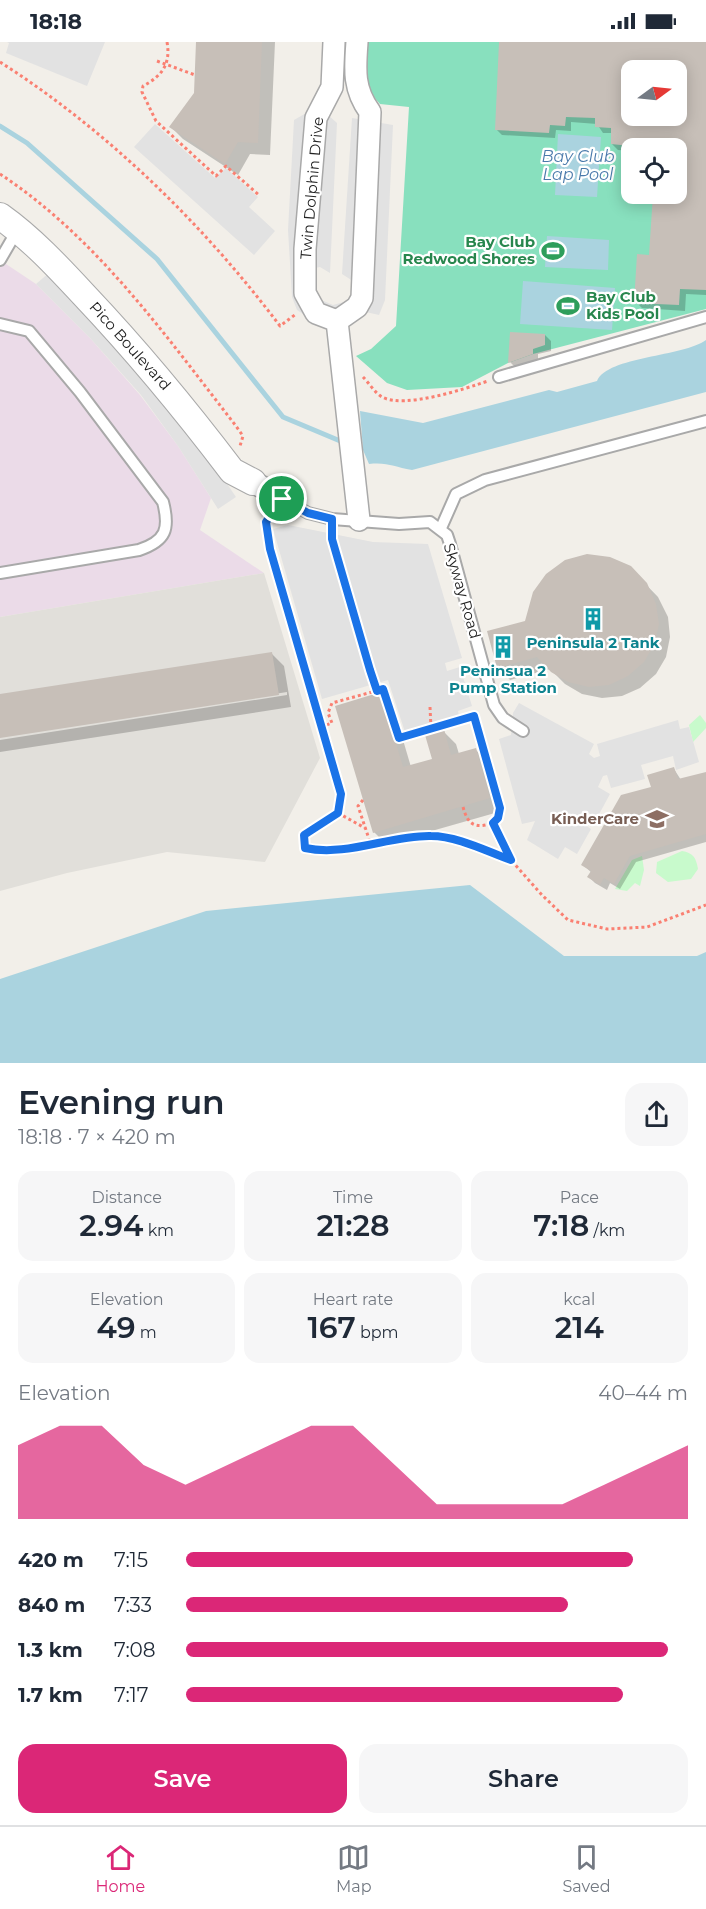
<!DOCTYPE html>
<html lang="en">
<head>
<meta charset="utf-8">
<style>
	:root { --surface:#fff; --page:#f6f6f7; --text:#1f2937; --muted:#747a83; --line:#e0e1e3; --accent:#db2777 }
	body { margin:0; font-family:Montserrat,sans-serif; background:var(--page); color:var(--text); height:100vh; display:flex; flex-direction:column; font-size:22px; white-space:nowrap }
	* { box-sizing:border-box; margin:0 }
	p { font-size:20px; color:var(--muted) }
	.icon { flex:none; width:33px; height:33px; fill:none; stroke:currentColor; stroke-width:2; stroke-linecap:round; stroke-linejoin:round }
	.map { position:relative; height:1021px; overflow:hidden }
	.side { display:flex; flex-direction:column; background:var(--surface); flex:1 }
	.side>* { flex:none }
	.needle { width:39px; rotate:75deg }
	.fabs { position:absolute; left:621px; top:18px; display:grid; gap:12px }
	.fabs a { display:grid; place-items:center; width:66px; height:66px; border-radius:12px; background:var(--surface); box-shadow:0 3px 15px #0003; font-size:30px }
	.pin { position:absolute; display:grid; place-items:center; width:51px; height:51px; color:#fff; margin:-26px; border:3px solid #fff; border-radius:50%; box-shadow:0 2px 6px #0007 }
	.round { display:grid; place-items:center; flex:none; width:63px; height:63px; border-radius:18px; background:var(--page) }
	.summary { display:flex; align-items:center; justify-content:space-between; height:102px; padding:0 18px }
	h1 { font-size:33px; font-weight:600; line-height:45px }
	.figures { display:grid; grid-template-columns:repeat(3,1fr); gap:9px; height:102px; padding:6px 18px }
	.figures div { display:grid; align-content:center; border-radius:15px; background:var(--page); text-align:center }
	.figures b { font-size:30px; font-weight:600 }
	.figures small { font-size:16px; font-weight:400 }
	.figures p { font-size:16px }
	.chart { height:168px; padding:12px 18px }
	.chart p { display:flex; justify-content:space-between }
	.chart svg { width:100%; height:108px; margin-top:6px; fill:var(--accent); opacity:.7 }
	.action { display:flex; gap:12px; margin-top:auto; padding:12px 18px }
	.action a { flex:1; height:69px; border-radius:18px; background:var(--accent); color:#fff; font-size:24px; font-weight:600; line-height:69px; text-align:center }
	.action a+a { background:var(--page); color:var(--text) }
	ul { padding:0 18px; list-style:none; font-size:20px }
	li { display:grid; grid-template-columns:96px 72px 1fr; align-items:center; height:45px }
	li i { height:15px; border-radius:8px; background:var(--accent) }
	.status { display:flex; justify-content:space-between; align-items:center; height:42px; padding:0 30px; background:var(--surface); direction:ltr }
	.status svg { height:16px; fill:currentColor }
	.menu { display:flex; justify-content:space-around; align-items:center; height:84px; border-top:2px solid var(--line); background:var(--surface); font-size:16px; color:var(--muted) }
	.menu a { display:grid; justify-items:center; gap:3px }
	.menu .active { color:var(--accent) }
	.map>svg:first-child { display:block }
	.industrial { fill:#ebdbe8 }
	.airport { fill:#e1dfda }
	.park { fill:#c8facc }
	.pitch { fill:#88e0be; fill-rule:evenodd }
	.parking { fill:#e2e2e2 }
	.water { fill:#aad3df }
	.shadow { fill:#0003; fill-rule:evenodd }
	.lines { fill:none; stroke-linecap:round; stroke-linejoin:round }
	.stream { stroke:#aad3df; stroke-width:5 }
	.building { fill:#c7bfb8; fill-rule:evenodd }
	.service-casing { stroke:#a9a9a9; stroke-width:14 }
	.minor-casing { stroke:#a9a9a9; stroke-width:24 }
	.tertiary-casing { stroke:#a9a9a9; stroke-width:28 }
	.path { stroke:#fa8072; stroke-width:3; stroke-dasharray:3 3; stroke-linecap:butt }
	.service { stroke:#fff; stroke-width:10 }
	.minor { stroke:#fff; stroke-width:21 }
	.tertiary { stroke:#fff; stroke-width:26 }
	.route-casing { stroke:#fff; stroke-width:12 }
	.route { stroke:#1a73e8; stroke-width:8 }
	.labels { text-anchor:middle; stroke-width:4.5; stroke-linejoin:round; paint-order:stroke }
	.street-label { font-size:15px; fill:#222; stroke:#fff }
	.leisure-label { font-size:15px; font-weight:bold; fill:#27864d; stroke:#fff; text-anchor:end }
	.culture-label { font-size:15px; font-weight:bold; fill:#0d838f; stroke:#fff }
	.education-label { font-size:15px; font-weight:bold; fill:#785e54; stroke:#fff; text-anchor:end }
	.water-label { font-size:16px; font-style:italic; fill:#4a7aab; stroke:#fff }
</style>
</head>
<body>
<div class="status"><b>18:18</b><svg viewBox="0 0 49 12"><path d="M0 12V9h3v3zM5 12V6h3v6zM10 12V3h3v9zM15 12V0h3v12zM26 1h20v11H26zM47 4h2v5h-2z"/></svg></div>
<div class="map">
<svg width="706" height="1021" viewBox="0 0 706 1021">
	<rect width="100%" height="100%" fill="#f2efe9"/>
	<!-- industrial -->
	<path class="industrial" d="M0,218L36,242L90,296L140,353L178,404L211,456L200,488L264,531L0,575Z"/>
	<!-- airport -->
	<path class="airport" d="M264,531L320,716L265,820L167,810L67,831L0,849V575Z"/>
	<!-- park -->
	<path class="park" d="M700,673L706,681V686L693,700L689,683Z
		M682,809C693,811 696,815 698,827L691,837L668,840L656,831L657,820Z
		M642,814L644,828L640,844L635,841L627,849L615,847L632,818Z"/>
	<!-- pitch -->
	<path class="pitch" d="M366,0H706V267L533,312L508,321L462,345L407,348L387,341L356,314L371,307L396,284L409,65L380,62L365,45ZM632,28H676V74H632ZM632,106H676V152H632Z"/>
	<!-- parking -->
	<path class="parking" d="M7,0H105L87,44L6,11L9,1Z
		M308,70L327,72L337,81L330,231L320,225L315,226V245L319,257L333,263L348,259L356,241L342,232L352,76L393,83L385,258L379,273L366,270L351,282L321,284L297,268L292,255L288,188L294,78Z
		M155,82L215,136L226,126L258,155L249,165L275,189L254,213L134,105Z
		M50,230L194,393L236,455L218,467L178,404L141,353L90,296L36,242Z
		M288,483L373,500L428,502L462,616L445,621L447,629L460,625L472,664L458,669L459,674L405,690L388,638L322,657L273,487Z
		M519,661L594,702L589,712L594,716L600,714L597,702L678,678L680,687L689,685L699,720L676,728L673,714L641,723L645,737L611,746L607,733L603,734L598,745L610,752L597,776L585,769L579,779L591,787L577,812L565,805L558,817L527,798L535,779L522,782L499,697L511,693L513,671Z"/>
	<!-- water -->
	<path class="water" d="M558,92L601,95L597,155L555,153Z
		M547,194L609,198L608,228L545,225Z
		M523,239L615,246L612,288L520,282Z
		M706,298V350L412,428C394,425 388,420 369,422L363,408L360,369L423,381L549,348L557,350L597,339C608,314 683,315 706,298Z
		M470,843L564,914H697L706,910V1021H0V937L206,869Z"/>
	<!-- shadow -->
	<path class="shadow" d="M197,0H275L270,113L250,112L238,133L183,97L171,85L195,51Z
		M501,0H706V253L686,252L685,269L642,266L636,260L651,215L654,152H676V106H632V111L631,109L618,108L612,102L613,91H603L597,82L571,80V89L556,88L555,96L502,93L496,87ZM632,28H676V74H632Z
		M545,293L551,299V309L538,312V318L516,326L510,320Z
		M630,526L658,555L668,575L670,595L666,615L656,632L640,646L622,654L602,656L582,652L565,642L550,627L510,638L498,625L526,580Z
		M272,612L284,624L291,665L0,710V698L287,653V650L0,695V654Z
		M381,652L393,664L411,725L434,718L443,689L456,702L459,712L475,707L488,720L502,769L386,802L374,790Z
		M674,727L681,738L706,731V800L636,820L620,847L610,841L607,848L595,841L589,835L592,831L583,823Z"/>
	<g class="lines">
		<!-- stream -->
		<path class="stream" d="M0,84L27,101L157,217L283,375L345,401"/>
	</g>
	<!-- building -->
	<path class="building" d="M196,0H262L258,101L238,100L225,122L169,85L194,51Z
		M499,0H706V248L680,247L679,263L634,261L637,212L649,213L653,152H676V106H630V104L611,102V86L595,85V76L566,75L565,84L550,83L549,91L495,88ZM632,28H676V74H632Z
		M510,290L545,292V303L533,307V312L508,321Z
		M587,512L610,515L631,524L647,541L656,562L659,582L654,603L644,620L628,634L609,643L589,645L568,640L551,630L537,615L497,626L487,589L525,579L533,550L546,532L565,518Z
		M272,610L279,653L0,696V652Z
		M381,650L403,725L432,717L425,693L444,687L451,713L476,706L490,756L373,791L335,664Z
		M674,725L678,737L706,730V792L630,814L614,842L604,836L600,843L587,835L591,829L581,823L621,753L651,745L647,733Z"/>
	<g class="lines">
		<!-- service casing -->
		<g class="service-casing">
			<path id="service" d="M0,218L18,187
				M0,282L29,289L80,350L163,460C170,487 166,499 139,508L0,531
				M499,335L706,275
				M283,457L308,471L332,477L399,482L430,480L447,493L450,502L494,663L503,676L523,689
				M441,486L456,452L485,438L706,379"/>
		</g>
		<!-- minor casing -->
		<g class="minor-casing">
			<path id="minor" d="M334,0L332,45L316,76L305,207V251L316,271L337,279L357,265L362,256L370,70C353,47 355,27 357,0
				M337,279L359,478
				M253,440L283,457"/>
		</g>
		<!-- tertiary casing -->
		<g class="tertiary-casing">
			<path id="tertiary" d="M0,174C31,196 58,225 84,253C137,309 185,367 232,429L253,440"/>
		</g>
		<!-- path -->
		<path class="path" d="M167,0C171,22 162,34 143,44L142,50L156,79L216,134L226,124L260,154
			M157,19L195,33
			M0,20C108,89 203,182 280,284L296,272
			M0,132C96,195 166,294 236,384L243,394L240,404
			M363,335C369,341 375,351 382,355C405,367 464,347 488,339
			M271,473L266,480L270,508L341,752L338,771L304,793L305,806L315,808L440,794L511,818L542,853L568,878L607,887L647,885L706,863
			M332,489V497L377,649
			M430,665L431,686L433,690
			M321,685L332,681L328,671L332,661L383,647L399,696L474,674L500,766L498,776L493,781L511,818
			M363,758L358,764L371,803
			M463,765C468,783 475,787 493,781
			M338,771L365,786"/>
		<!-- service -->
		<use href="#service" class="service"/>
		<!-- minor -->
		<use href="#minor" class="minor"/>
		<!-- tertiary -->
		<use href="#tertiary" class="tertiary"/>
	</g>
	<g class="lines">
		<!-- route casing -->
		<g class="route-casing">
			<path id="route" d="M282,457L308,471L332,477V497L370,628L377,649L383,647L399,696L474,674L500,766L498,776L493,781L511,818C486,809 457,794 431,794C390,793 347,815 305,806L304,793L338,771L341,752L270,507L266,480Z"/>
		</g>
		<!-- route -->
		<use href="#route" class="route"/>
	</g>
	<!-- icons -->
	<defs>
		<g id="stadium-bare" transform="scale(1.8)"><path d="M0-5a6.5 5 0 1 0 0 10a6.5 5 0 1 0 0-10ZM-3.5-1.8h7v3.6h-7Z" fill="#2e9e5b" stroke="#fff" stroke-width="2.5" paint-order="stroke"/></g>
		<g id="building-bare" transform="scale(1.8)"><path d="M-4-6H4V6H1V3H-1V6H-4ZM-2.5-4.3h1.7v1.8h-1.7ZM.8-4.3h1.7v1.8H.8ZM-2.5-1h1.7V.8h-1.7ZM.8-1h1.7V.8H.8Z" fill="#0f9aa8" stroke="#fff" stroke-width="2.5" paint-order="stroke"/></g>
		<g id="school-bare" transform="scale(1.8)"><path d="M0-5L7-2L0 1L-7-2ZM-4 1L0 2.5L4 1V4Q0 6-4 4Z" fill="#8d6e63" stroke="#fff" stroke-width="2.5" paint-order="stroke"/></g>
	</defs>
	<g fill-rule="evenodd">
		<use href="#stadium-bare" x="553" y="209"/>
		<use href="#stadium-bare" x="568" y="264"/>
		<use href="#building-bare" x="593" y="577"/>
		<use href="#building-bare" x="503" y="605"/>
		<use href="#school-bare" x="657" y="777"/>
	</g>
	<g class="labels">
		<!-- street labels -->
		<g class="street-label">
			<text transform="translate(312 146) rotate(-85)" y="5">Twin Dolphin Drive</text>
			<text transform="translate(130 304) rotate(48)" y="5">Pico Boulevard</text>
			<text transform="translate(462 549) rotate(74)" y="5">Skyway Road</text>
		</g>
		<!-- leisure labels -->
		<g class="leisure-label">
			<text x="535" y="205">Bay Club<tspan x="535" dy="17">Redwood Shores</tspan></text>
			<text x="586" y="260" text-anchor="start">Bay Club<tspan x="586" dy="17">Kids Pool</tspan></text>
		</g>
		<!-- culture labels -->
		<g class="culture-label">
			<text x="593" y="606">Peninsula 2 Tank</text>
			<text x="503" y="634">Peninsua 2<tspan x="503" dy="17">Pump Station</tspan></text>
		</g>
		<!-- education labels -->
		<g class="education-label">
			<text x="639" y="782">KinderCare</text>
		</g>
		<!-- water labels -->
		<g class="water-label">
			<text x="578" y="120">Bay Club<tspan x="578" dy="18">Lap Pool</tspan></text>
		</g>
	</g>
</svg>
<div class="fabs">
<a><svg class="needle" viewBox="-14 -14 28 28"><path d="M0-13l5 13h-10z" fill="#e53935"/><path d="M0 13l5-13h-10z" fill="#747a83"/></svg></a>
<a><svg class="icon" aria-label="locate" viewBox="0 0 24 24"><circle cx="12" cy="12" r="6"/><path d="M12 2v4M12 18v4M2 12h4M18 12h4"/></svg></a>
</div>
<div class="pin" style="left:282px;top:457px;background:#1e9e55"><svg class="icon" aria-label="arrive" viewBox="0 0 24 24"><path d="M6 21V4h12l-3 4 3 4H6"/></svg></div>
</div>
<section class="side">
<div class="summary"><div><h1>Evening run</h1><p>18:18 · 7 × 420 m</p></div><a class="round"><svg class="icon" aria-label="share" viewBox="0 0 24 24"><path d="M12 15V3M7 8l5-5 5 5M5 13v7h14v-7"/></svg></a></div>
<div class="figures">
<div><p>Distance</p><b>2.94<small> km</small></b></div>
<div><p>Time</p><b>21:28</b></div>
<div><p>Pace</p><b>7:18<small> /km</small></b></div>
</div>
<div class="figures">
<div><p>Elevation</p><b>49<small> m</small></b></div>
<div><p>Heart rate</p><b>167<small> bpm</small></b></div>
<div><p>kcal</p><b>214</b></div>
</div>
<div class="chart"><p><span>Elevation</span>40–44 m</p>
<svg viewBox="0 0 160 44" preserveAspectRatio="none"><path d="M0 44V14L10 6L20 6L30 22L40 30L50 22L60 14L70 6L80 6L90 22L100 38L110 38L120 38L130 38L140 30L150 22L160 14V44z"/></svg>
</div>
<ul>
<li><b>420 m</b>7:15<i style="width:89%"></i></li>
<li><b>840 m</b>7:33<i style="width:76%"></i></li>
<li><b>1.3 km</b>7:08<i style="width:96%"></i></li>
<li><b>1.7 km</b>7:17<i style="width:87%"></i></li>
</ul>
<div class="action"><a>Save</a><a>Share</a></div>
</section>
<nav class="menu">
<a class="active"><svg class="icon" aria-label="home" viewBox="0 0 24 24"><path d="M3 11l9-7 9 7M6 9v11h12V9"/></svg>Home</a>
<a><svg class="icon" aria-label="map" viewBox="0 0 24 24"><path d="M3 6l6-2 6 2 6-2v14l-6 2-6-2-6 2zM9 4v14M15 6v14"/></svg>Map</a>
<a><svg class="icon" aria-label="saved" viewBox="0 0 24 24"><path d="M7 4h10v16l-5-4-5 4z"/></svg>Saved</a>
</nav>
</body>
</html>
